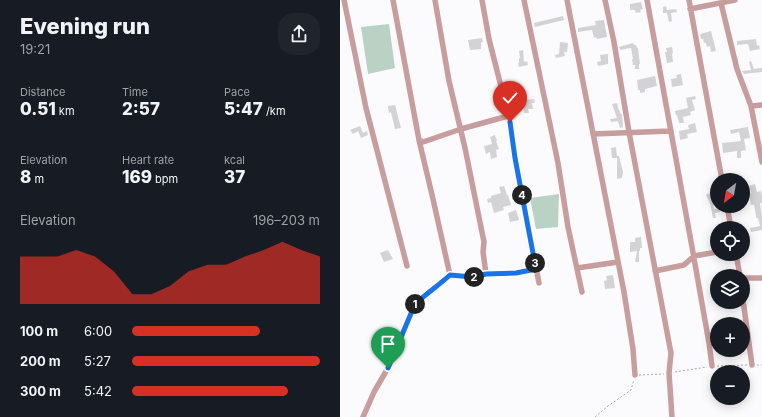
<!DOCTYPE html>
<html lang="en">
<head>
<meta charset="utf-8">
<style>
	:root { --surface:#171b24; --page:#20242c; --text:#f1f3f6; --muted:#9ea1a6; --accent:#d93025 }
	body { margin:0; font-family:Inter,sans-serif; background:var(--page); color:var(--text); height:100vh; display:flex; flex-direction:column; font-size:15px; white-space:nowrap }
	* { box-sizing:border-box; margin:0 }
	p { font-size:13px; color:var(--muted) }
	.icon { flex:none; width:22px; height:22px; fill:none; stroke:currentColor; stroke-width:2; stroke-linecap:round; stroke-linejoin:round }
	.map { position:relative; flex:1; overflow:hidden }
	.sheet { display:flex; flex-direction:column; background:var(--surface); width:340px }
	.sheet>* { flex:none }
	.needle { width:26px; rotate:211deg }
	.controls { position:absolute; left:370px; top:173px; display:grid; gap:8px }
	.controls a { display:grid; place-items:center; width:40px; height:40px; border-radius:50%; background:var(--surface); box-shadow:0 2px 10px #0003; font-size:20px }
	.pin { position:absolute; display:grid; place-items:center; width:34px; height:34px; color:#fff; margin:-41px -17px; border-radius:50% 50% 50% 0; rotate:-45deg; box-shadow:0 0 4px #0007 }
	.pin .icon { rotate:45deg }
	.km { position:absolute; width:20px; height:20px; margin:-10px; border-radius:50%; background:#222; color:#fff; font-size:11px; line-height:20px; text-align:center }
	.round { display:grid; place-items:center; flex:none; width:42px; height:42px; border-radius:16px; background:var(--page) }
	.head { display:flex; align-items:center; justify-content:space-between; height:68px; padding:0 20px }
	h1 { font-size:22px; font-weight:800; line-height:30px }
	.metrics { display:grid; grid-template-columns:repeat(3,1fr); gap:6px; height:68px; padding:4px 20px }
	.metrics div { display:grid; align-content:center }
	.metrics b { font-size:17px; font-weight:800 }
	.metrics small { font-size:11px; font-weight:400 }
	.metrics p { font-size:11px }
	.chart { height:112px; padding:8px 20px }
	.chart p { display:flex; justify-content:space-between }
	.chart svg { width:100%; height:72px; margin-top:4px; fill:var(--accent); opacity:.7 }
	ul { padding:0 20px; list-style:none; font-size:13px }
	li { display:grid; grid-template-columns:64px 48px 1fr; align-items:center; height:30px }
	li i { height:10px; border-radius:5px; background:var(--accent) }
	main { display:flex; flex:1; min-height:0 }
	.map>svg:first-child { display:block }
	.green { fill:#b9d2c3 }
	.building { fill:#d3d3d6 }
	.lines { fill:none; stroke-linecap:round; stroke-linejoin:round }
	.path { stroke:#a7a7aa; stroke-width:1; stroke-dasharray:2 2; stroke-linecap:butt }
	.minor { stroke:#c89d9d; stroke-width:5.5 }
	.route-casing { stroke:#fff; stroke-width:8 }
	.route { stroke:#1a73e8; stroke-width:5 }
</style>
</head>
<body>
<main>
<section class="sheet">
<div class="head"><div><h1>Evening run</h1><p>19:21</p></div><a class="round"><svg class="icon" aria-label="share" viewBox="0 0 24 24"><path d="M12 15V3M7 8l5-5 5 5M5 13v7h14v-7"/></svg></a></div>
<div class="metrics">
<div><p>Distance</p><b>0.51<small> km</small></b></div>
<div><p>Time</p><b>2:57</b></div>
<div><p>Pace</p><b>5:47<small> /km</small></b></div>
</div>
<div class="metrics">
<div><p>Elevation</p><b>8<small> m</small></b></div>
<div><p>Heart rate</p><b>169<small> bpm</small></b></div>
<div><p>kcal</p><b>37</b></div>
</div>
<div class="chart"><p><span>Elevation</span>196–203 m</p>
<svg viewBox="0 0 160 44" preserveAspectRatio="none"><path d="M0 44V15L10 15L20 15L30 11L40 15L50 24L60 38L70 38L80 33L90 24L100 20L110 20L120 15L130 11L140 6L150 11L160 15V44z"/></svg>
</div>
<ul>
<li><b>100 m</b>6:00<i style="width:68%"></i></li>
<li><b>200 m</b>5:27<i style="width:100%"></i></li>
<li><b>300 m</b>5:42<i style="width:83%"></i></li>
</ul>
</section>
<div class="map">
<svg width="422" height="417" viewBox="0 0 422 417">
	<rect width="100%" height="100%" fill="#fbfbfe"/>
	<!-- green -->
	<path class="green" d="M49,24L55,68L28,74L21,27Z
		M219,194L218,227L196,229L190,198Z"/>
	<!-- building -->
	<path class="building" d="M301,2L303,9L300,10L301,12L296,13L295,10H290V4Z
		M326,6L327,10L336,9L337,12L331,13L332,21L329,22L327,13H323V7Z
		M223,16L224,20L195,27L194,23Z
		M264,20L267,37L257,39L256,37L254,38L252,30L238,32V28L256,25L255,21Z
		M371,31L376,51L371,52L370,46L367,47L366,43H364L363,39H361L360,34Z
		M142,38L143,42H141V49L130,50L128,40Z
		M416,39L417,46L419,45L420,49L410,51L408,44L397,45V41Z
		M220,42L228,43L227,52H224L225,56L216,58L215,55L219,54Z
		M293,43L294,45H296L297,48H298L300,64H299V69H295V65H293L292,59H293L291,48L280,50L279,47Z
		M332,47L333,53L332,54L333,62L327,63L325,52H327L326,48Z
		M183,50L184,62L187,61L188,65L179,67L178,63H179V58H180L179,51Z
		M268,54V64L258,66L257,62L261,61L260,55Z
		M411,61L414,69L422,68V72L404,74L402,71L411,70L409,62Z
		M341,74L343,85L332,87L331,79L337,78L336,75Z
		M315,76L317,86L305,89V92L300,93V90H298L297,80Z
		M355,96L356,99L352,100L355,110L350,112L351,115L343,117L344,123H339L337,115H336L335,111L348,108L346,98Z
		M194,99L195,103H192L193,109H188L189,113H184L183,104H180V100Z
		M277,103L278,108L281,114H282L283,127L280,128L278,121L271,122L270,119L277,118L272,104Z
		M55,105L61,128L55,129L51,112L49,113L48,106Z
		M355,123L357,132L347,134L348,138L340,140L339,131L349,129L348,125Z
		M20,126L23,133L27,131L28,135L21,138L18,131L13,134L10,130Z
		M408,127L410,138L404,139L406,150L401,151V158H397V151L383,153L382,143L401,141L399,132L391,134L390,130Z
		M155,135L157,141H156L159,149L156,150L157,157L151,159L150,152L146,154L144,146L152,144L150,137Z
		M276,147L277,158V156H279L283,172L282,178L277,179V158H272L271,148Z
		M415,184L417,192L421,191L422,196V203H420L422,216V230L411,232L410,228L420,226L418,218H416V216L414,205H411L409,194L411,193L409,186Z
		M164,186L167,195H168L171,205L163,207L164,210L154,213L151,202L148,203L147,199L151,198V196L161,193L159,187Z
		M369,193L373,200L374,209L379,208L380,212L375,213L376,218H373L370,203L366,195Z
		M176,210L179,220L170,222L168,213Z
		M301,237L302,248H300V251H299V262H295L297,251L290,252V242H295V238Z
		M48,250L53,259L44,262L40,253Z
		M273,275L275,288L265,289L264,281L267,280L266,276Z"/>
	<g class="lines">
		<!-- path -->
		<path class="path" d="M417,365H422
			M377,366L407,365
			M335,372L367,367
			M299,375L324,374
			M255,417L268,406L291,390L294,380"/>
		<!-- minor -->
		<path class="minor" d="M4,0L26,108L67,266
			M95,0L109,81L125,148L144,242L143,252L146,274
			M142,0L149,39L170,122L175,158L199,283
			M184,0L218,163L228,227L242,292
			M227,0L284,292L293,349L295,375
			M265,0L274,42L289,132L331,353L329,373L332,417
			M307,0L352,247L369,343L372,366
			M349,0L382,180
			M381,3L397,69L411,106L422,105
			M350,9L395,0
			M411,106L422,162
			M253,134L331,131
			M79,140L83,142L121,129L168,116
			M387,206L391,228
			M396,254L400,276
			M237,268L278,262
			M315,271L344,265L354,256L377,252
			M110,275L132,277L146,274L176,273L196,269
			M403,278H422
			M403,300L412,365
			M23,417L34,392L48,368L75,304C86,294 98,285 110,275L93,199L79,140L53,0"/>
	</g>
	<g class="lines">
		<!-- route casing -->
		<g class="route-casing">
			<path id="route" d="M48,368L75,304C86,294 99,285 110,275L132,277L146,274L176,273L196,269L175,158L170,122"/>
		</g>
		<!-- route -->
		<use href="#route" class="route"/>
	</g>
</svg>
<div class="controls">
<a><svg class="needle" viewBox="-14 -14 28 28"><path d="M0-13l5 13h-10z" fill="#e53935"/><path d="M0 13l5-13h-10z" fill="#9ea1a6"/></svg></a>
<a><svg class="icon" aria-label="locate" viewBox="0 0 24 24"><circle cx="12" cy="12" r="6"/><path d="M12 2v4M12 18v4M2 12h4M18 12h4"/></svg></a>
<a><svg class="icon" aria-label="layers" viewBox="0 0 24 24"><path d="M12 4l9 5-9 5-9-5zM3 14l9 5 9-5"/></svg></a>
<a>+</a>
<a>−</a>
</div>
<div class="pin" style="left:48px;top:368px;background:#1e9e55"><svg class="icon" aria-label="arrive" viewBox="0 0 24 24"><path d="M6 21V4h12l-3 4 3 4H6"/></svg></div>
<div class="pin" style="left:170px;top:122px;background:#d93025"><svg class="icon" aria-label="check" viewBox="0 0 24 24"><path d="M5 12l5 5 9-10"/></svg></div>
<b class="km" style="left:75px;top:304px">1</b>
<b class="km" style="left:134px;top:277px">2</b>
<b class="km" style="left:195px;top:263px">3</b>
<b class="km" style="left:182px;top:195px">4</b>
</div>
</main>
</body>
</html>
